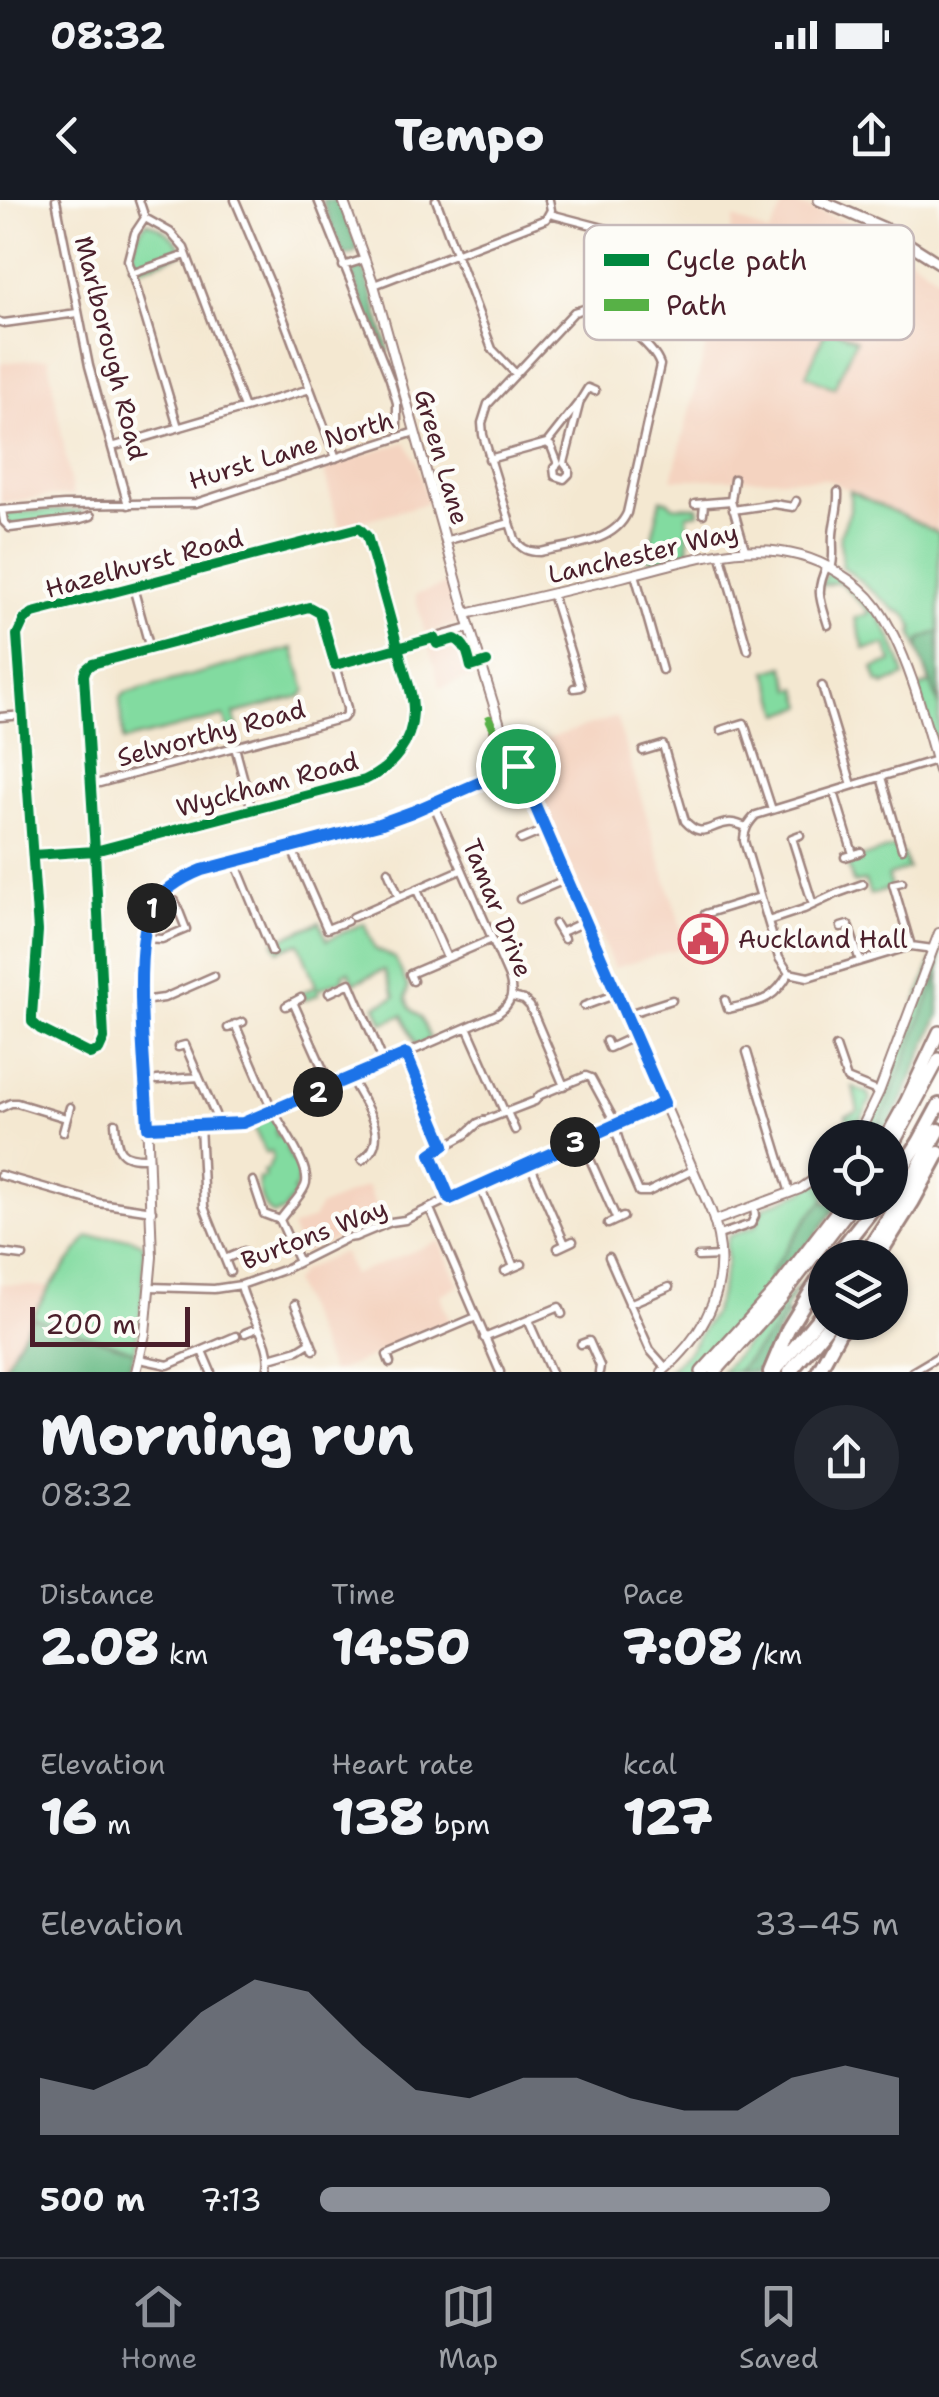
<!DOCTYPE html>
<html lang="en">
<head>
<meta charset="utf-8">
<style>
	:root { --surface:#171b24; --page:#242831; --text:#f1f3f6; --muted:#9ea1a6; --line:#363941; --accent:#8c9099 }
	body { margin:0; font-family:"Shantell Sans",sans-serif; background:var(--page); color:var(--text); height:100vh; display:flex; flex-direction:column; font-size:38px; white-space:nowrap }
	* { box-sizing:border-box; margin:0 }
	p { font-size:32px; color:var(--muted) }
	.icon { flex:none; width:55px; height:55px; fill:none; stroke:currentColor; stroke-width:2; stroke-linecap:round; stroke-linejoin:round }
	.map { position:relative; height:1172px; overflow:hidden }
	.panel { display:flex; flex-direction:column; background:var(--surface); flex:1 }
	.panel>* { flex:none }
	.fabs { position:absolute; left:808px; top:920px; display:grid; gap:20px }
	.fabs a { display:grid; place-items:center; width:100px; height:100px; border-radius:50%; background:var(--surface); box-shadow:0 2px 8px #0004; font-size:50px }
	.scale { position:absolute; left:30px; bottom:25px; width:160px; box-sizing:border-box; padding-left:10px; border:5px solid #4a1f2b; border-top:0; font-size:28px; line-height:35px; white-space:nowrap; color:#4a1f2b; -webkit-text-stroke:8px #fdfcf7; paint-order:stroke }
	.pin { position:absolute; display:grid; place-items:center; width:85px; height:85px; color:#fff; margin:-42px; border:5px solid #fff; border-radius:50%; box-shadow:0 2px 10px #0007 }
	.km { position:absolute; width:50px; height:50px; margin:-25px; border-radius:50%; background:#222; color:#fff; font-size:28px; line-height:50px; text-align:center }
	.round { display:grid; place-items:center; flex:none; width:105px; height:105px; border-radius:52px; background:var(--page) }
	.overview { display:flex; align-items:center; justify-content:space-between; height:170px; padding:0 40px }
	h1 { font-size:55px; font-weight:800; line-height:75px }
	.stats { display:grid; grid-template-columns:repeat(3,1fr); gap:15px; height:170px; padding:10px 40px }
	.stats div { display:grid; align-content:center }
	.stats b { font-size:50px; font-weight:800 }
	.stats small { font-size:28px; font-weight:400 }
	.stats p { font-size:28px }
	.chart { height:280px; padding:20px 40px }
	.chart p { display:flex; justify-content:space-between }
	.chart svg { width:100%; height:180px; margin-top:10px; fill:var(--accent); opacity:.7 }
	ul { padding:0 40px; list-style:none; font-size:32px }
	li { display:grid; grid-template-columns:160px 120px 1fr; align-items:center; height:75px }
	li i { height:25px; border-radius:12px; background:var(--accent) }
	.status { display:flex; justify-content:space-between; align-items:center; height:70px; padding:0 50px; background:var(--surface); direction:ltr }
	.status svg { height:28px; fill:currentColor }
	header { display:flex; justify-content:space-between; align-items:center; height:130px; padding:0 40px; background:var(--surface); font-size:45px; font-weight:800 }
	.dock { display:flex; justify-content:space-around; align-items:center; height:140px; border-top:2px solid var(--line); background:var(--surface); font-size:28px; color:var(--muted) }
	.dock a { display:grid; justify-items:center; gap:5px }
	.dock .current { color:var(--accent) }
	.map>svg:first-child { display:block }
	.built { fill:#f4d3c0 }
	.green { fill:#82dba0; stroke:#667d66; stroke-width:2.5 }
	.forest { fill:#69bb86; stroke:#5a6d58; stroke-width:2.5 }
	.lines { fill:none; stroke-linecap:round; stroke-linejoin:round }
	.minor-casing { stroke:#9f847e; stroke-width:11 }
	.tertiary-casing { stroke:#9f847e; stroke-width:12 }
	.secondary-casing { stroke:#9f847e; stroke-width:14 }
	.trunk-casing { stroke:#9f847e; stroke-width:16 }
	.motorway-casing { stroke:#9f847e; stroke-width:18 }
	.minor { stroke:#fff; stroke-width:6 }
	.tertiary { stroke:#fff; stroke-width:8 }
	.secondary { stroke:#fff; stroke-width:9 }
	.trunk { stroke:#fff; stroke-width:11 }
	.motorway { stroke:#fff; stroke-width:12 }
	.quiet { stroke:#57b146; stroke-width:8; stroke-dasharray:15 8; stroke-linecap:butt }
	.cycleway-casing { stroke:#fdfcf7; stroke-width:16 }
	.cycleway { stroke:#00873e; stroke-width:10 }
	.route-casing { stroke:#fff; stroke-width:20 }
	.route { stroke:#1a73e8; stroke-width:12 }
	.labels { text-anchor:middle; stroke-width:9; stroke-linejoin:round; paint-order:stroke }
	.street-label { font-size:25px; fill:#4a1f2b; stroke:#fdfcf7 }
	.poi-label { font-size:25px; fill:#4a1f2b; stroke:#fdfcf7; text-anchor:start }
	.key { fill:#fdfcf7; stroke:#c7baba; stroke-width:2.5 }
	.key-label { font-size:28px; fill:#4a1f2b }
</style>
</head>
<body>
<div class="status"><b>08:32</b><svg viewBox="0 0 49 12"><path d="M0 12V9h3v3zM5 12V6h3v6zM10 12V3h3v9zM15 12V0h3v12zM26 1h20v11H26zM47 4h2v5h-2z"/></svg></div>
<header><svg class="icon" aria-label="back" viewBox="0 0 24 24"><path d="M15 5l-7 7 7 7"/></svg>Tempo<svg class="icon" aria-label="share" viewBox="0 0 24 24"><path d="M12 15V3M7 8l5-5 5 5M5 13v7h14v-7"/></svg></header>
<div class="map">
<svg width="939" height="1172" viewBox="0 0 939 1172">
	<rect width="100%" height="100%" fill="#fdfcf7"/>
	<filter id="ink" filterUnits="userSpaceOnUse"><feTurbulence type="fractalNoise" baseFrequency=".01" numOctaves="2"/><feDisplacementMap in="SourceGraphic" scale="20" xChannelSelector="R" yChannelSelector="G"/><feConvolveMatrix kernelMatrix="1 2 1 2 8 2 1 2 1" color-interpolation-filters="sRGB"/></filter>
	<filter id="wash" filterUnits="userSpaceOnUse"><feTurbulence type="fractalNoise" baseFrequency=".0048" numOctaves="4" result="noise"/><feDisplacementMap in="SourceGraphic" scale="40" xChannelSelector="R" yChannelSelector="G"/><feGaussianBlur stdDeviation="2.25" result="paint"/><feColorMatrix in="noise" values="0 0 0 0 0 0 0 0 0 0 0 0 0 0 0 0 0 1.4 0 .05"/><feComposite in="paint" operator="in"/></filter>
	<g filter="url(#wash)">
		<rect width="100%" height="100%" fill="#f4e8d1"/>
		<!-- built -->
		<path class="built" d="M786,1L845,21L904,53L939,78V333L826,279H672L704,154L734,18L769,34Z
			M48,158L73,296H51L0,303V163Z
			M406,242L417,264L428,303L339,327L323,268Z
			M450,383L462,423L425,434L415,395Z
			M456,436L465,440L476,476L440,488L428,444Z
			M616,517L687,746L614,768L518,548Z
			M367,986L383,1022L355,1034L350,1033L303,1053L291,1028L313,1019L319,1007Z
			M439,1041L459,1085L440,1095L450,1122L336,1172H331L293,1082L301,1071L343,1052L353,1075Z
			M0,1084L50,1087L1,1172H0Z"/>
		<!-- green -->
		<path class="green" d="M147,22C162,28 177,37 183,53L137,70L133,68C129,54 136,32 147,22Z
			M827,127L856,140L834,188L806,175Z
			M850,291L939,333V553L917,489L930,483L912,432L914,430C910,419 907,413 895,410L842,366L840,335L850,311Z
			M661,299L667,300L673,306L698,307L699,313L687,315L689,353L653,361L647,358Z
			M61,310L82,311V316L12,325L8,324L5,316L7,313Z
			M828,372C869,389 894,435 905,476L883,485L882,482L878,483L873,468L892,462L886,445L864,449L855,418L870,413L842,384L838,382L820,386Z
			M293,448L306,490L302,496L234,514L241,543L233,545L224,516L123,541L120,499L125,493Z
			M784,466L792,490L798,488L804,506L781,514L767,471Z
			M897,646L899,652L903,654L908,669L888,676L891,688L870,695L865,681L853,683L847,662Z
			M320,722L327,740L364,723L375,749L395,758L408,787L406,798L410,808L421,818L430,839L416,846L403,815L383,823L376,806L395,797L384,770L354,783L349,771L343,774L344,779L318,789L319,794L305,800L301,793L316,786L299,743L278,751L274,742Z
			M939,742V773L881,920L871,937L860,938L871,919L883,889Z
			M853,887L868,893L871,900L851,937H838L836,931L849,926L846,915L858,911Z
			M272,916L278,928L275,930L277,936L281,934L290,945L286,948L292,960L296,959L303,975L298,977L297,986L293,991L296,993L283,1012L273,1015C261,1007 257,988 259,978L265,977L263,971L268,969L273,957L271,951L266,953L253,926Z
			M825,976V999L807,1019L770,1073L771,1078L776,1082L762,1100L696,1172H666L688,1152L713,1113L719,1097L727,1061L726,1044L729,1036L756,1026L764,1007L802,992Z
			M88,1037L131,1038L144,1045L142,1104L135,1151L32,1117L50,1087Z
			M802,1082L770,1134L737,1172H721Z"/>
		<!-- forest -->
		<path class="forest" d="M322,0H340L358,49C353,55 349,57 342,53Z
			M359,67L364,68L389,151L382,153L352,76L355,69Z
			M939,431V505L918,449L921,439Z
			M939,773V815L901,904L881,937L871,938L881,920Z
			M825,999V1002L839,1003L814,1038L776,1082L770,1078V1073L807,1019Z
			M785,1111L789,1115L777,1134L761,1172H737L766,1139Z
			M32,1117L135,1151L128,1172H1Z"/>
	</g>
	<g filter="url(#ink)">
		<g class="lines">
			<!-- minor casing -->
			<g class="minor-casing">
				<path id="minor" d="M56,0L89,166L128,305
					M139,0L145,18L170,32L184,48L244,208
					M235,0L271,85L336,258
					M318,0L390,179L397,203V227
					M436,0L492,149L516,174
					M550,14L722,59
					M145,18L135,33L128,60L178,227
					M343,66L365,59
					M131,74L186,55
					M374,85L546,19L551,10L549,0
					M591,107C612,114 653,144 660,165L627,313C614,343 570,345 540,352C528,352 521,349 515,339L483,235L482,223L488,204L574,112Z
					M0,122L4,123L77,113
					M580,201L588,188L595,191
					M112,247L310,189
					M489,259L547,243L580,201L564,263L569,270V274L564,279L555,276L554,268L558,264L551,246L547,243
					M734,279L731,301L745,349
					M695,304L731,301
					M0,310L64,305L196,303L415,232
					M2,310L4,322L10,328L81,319L91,316
					M733,310L774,304L793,307L796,301
					M703,314L704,304
					M445,341L510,323
					M720,353L748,450
					M827,366C815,391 820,399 828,425
					M831,369C835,356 832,347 833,335C834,320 839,307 838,292
					M635,374L662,470
					M133,387L150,449
					M552,394L581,487L574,488
					M822,486L852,585
					M0,517L24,515
					M721,530L744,523L772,610
					M235,547L252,610
					M643,551L663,545L685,621C702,640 709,625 728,623C735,622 740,625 746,627
					M497,555L494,532L500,525
					M881,577L902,649
					M92,585L343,518L347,513V508L335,465
					M834,592L853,654
					M800,635L792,638L813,705
					M521,640L545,630
					M291,647L327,729L347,721
					M33,655L95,651L365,580C393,567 412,543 413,512C414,495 405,475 401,458C390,417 379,377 367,336L359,328L33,413L24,420L17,435L38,731L32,816V822L40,829L90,854L99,850L104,839L95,651L84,475L86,469L92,464L309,407L320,413L335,465L470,428
					M845,657L861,652
					M235,662L272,752
					M388,671L399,697
					M902,682L893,684L911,746
					M417,690L447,758
					M520,699L567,679
					M705,714L760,697
					M353,717L461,670
					M768,721L804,709L838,693L863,684
					M555,724L564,739
					M841,727L848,725L860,761
					M562,732L586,721
					M143,738L162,739L186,729L175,701
					M933,749L911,746L808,777L789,773L779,758L744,641C744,630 748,623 756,615L936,560
					M413,781L410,774L492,739
					M329,793L350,783L384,863
					M512,797L524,800L530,806L564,886
					M725,800L728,809C759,801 772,803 789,773
					M142,801L164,798L214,776
					M293,802L331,887
					M286,806L301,798
					M584,806L617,794
					M625,815L672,800
					M235,824L273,912
					M467,827L504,911
					M228,828L243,822
					M606,841L609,848L635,836
					M178,847L185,845L215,914L217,924
					M836,847L847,879L879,892
					M747,852L790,993
					M406,854L444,945
					M351,878C362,903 394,938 362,960
					M157,880L199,877
					M0,908L11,903H17L66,918
					M274,911C281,928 313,969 305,986C300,998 287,1009 280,1020L299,1062
					M507,912L515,930
					M115,923C117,952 119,959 149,958
					M200,925L204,1007L230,1072
					M614,925L625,960L639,992H648L693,970
					M148,927L243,923L256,919L497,814C512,804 514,793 509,777L433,603
					M63,932L70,907
					M581,939L617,1020
					M529,962L565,1044
					M0,975L99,1003L152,1011
					M253,981L264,1014L280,1020
					M479,984L514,1067
					M450,999L431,954L465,935L478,923L535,901L540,895L586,876L591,878L616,924
					M430,1009L500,1172
					M608,1024L623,1017
					M719,1035L751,1024L755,1016L754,1007
					M558,1048L573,1041
					M0,1053L23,1056
					M609,1057L650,1150L666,1168
					M698,1057L721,1056
					M225,1059L244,1051
					M505,1071L522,1064
					M241,1085C246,1113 276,1144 267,1172
					M150,1087L214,1089L241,1085L283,1070L347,1038L355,1037L391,1022L405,1020L479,984L664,903
					M295,1104L314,1150
					M629,1104L669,1087
					M528,1120L551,1172
					M245,1133L258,1128
					M484,1138L559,1107L562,1114
					M581,1144L589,1141L600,1166L599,1172
					M202,1151L211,1172
					M270,1158L298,1150L311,1142
					M140,1159L168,1165L236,1136
					M390,1163L387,1155L476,1117
					M912,1172L939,1156"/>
			</g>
			<!-- tertiary casing -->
			<g class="tertiary-casing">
				<path id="tertiary" d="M343,0L374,85L470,428L500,525L711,1011C735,1076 711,1129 662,1172
					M466,414C518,402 570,389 622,377C693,360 769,329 837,372C852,381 866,392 877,407C907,449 925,520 939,571
					M857,938L879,892L939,733
					M714,1021L800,989L825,972
					M136,1172L145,1134L152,1057L142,772C142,726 146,700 189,675L379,623L411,612L518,566"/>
			</g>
			<!-- secondary casing -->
			<g class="secondary-casing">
				<path id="secondary" d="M819,0L884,28L939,63"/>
			</g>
			<!-- trunk casing -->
			<g class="trunk-casing">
				<path id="trunk" d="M886,938L906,902L939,832
					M890,950L939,859
					M702,1172L778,1088L844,1002
					M715,1172L782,1097L855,1002"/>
			</g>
			<!-- motorway casing -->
			<g class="motorway-casing">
				<path id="motorway" d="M890,987L919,942L939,905
					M834,1058L878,1002
					M863,1058L893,1012L939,930
					M877,1058L913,1001L939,953
					M770,1172L788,1129L825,1069
					M774,1172L825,1110
					M790,1172L831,1122
					M818,1172L845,1122"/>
			</g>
			<!-- minor -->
			<use href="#minor" class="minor"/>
			<!-- tertiary -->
			<use href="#tertiary" class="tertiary"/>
			<!-- secondary -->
			<use href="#secondary" class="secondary"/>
			<!-- trunk -->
			<use href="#trunk" class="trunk"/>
			<!-- motorway -->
			<use href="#motorway" class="motorway"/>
			<!-- quiet -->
			<path class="quiet" d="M487,520L489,519L495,531"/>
			<!-- cycleway casing -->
			<g class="cycleway-casing">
				<path id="cycleway" d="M33,655L95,651L365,580C393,567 412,543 413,512C414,495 405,475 401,458C390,417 379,377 367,336L359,328L33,413L24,420L17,435L38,731L32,816V822L40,829L90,854L99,850L104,839L95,651L84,475L86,469L92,464L309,407L320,413L335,465L434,438L437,444L455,439C467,445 468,455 471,467L487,462"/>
			</g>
			<!-- cycleway -->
			<use href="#cycleway" class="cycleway"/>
		</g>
	</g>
	<g class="lines" filter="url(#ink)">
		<!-- route casing -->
		<g class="route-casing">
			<path id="route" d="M518,566L664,903L450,999L431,954L444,945L406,854L243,923L148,927C146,878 131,746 152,708C163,689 182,678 202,670L379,624L412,612Z"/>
		</g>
		<!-- route -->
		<use href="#route" class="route"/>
	</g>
	<!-- icons -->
	<defs>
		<g id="civic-ring" transform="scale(2.5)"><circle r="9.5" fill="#fdfcf7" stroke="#d1495b" stroke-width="1.5"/><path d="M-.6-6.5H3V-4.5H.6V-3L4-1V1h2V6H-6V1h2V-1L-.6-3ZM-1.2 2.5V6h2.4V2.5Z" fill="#d1495b"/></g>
	</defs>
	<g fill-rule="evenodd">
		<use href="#civic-ring" x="703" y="739"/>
	</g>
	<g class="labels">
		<!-- street labels -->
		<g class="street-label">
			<text transform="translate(111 148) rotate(76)" y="9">Marlborough Road</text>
			<text transform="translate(291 250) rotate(-17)" y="9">Hurst Lane North</text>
			<text transform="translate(442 257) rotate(74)" y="9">Green Lane</text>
			<text transform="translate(643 353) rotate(-13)" y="9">Lanchester Way</text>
			<text transform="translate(144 363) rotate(-15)" y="9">Hazelhurst Road</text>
			<text transform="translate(211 533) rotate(-15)" y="9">Selworthy Road</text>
			<text transform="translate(267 584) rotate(-15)" y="9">Wyckham Road</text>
			<text transform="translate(498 708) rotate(68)" y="9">Tamar Drive</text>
			<text transform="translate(314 1034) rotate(-21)" y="9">Burtons Way</text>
		</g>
		<!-- poi labels -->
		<g class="poi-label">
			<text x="738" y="748">Auckland Hall</text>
		</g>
	</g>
	<!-- legend -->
	<rect x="584" y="25" width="330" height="115" rx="15" class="key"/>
	<rect x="604" y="54" width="45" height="12" fill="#00873e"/>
	<rect x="604" y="99" width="45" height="12" fill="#57b146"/>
	<g class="key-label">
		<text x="666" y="70">Cycle path</text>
		<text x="666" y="115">Path</text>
	</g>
</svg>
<div class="fabs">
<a><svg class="icon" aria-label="locate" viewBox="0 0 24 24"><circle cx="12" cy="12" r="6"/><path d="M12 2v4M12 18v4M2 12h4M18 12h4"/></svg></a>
<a><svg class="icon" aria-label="layers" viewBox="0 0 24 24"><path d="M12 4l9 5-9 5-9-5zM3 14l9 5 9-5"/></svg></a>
</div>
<div class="scale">200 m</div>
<div class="pin" style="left:518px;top:566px;background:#1e9e55"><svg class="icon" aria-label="arrive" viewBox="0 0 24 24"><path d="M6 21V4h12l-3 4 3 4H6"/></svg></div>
<b class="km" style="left:152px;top:708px">1</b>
<b class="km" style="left:318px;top:892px">2</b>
<b class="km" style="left:575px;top:942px">3</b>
</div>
<section class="panel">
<div class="overview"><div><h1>Morning run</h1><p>08:32</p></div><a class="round"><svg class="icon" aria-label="share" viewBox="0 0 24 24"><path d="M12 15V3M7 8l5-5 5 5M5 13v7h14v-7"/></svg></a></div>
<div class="stats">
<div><p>Distance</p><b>2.08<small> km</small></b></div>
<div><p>Time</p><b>14:50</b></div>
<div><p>Pace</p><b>7:08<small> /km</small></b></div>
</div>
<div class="stats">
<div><p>Elevation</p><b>16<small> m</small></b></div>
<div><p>Heart rate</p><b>138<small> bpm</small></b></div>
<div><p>kcal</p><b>127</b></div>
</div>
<div class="chart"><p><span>Elevation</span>33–45 m</p>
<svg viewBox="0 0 160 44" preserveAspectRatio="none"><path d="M0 44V30L10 33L20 27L30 14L40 6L50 9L60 22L70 33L80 35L90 30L100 30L110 35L120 38L130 38L140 30L150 27L160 30V44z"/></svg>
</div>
<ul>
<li><b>500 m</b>7:13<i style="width:88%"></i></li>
</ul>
</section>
<nav class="dock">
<a class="current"><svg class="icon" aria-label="home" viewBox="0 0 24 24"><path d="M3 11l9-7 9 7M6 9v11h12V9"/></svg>Home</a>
<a><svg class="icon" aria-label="map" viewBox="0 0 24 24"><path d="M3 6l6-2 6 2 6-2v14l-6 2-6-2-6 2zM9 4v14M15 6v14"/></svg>Map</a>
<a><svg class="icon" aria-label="saved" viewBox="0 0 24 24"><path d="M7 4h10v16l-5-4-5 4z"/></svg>Saved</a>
</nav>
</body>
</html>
